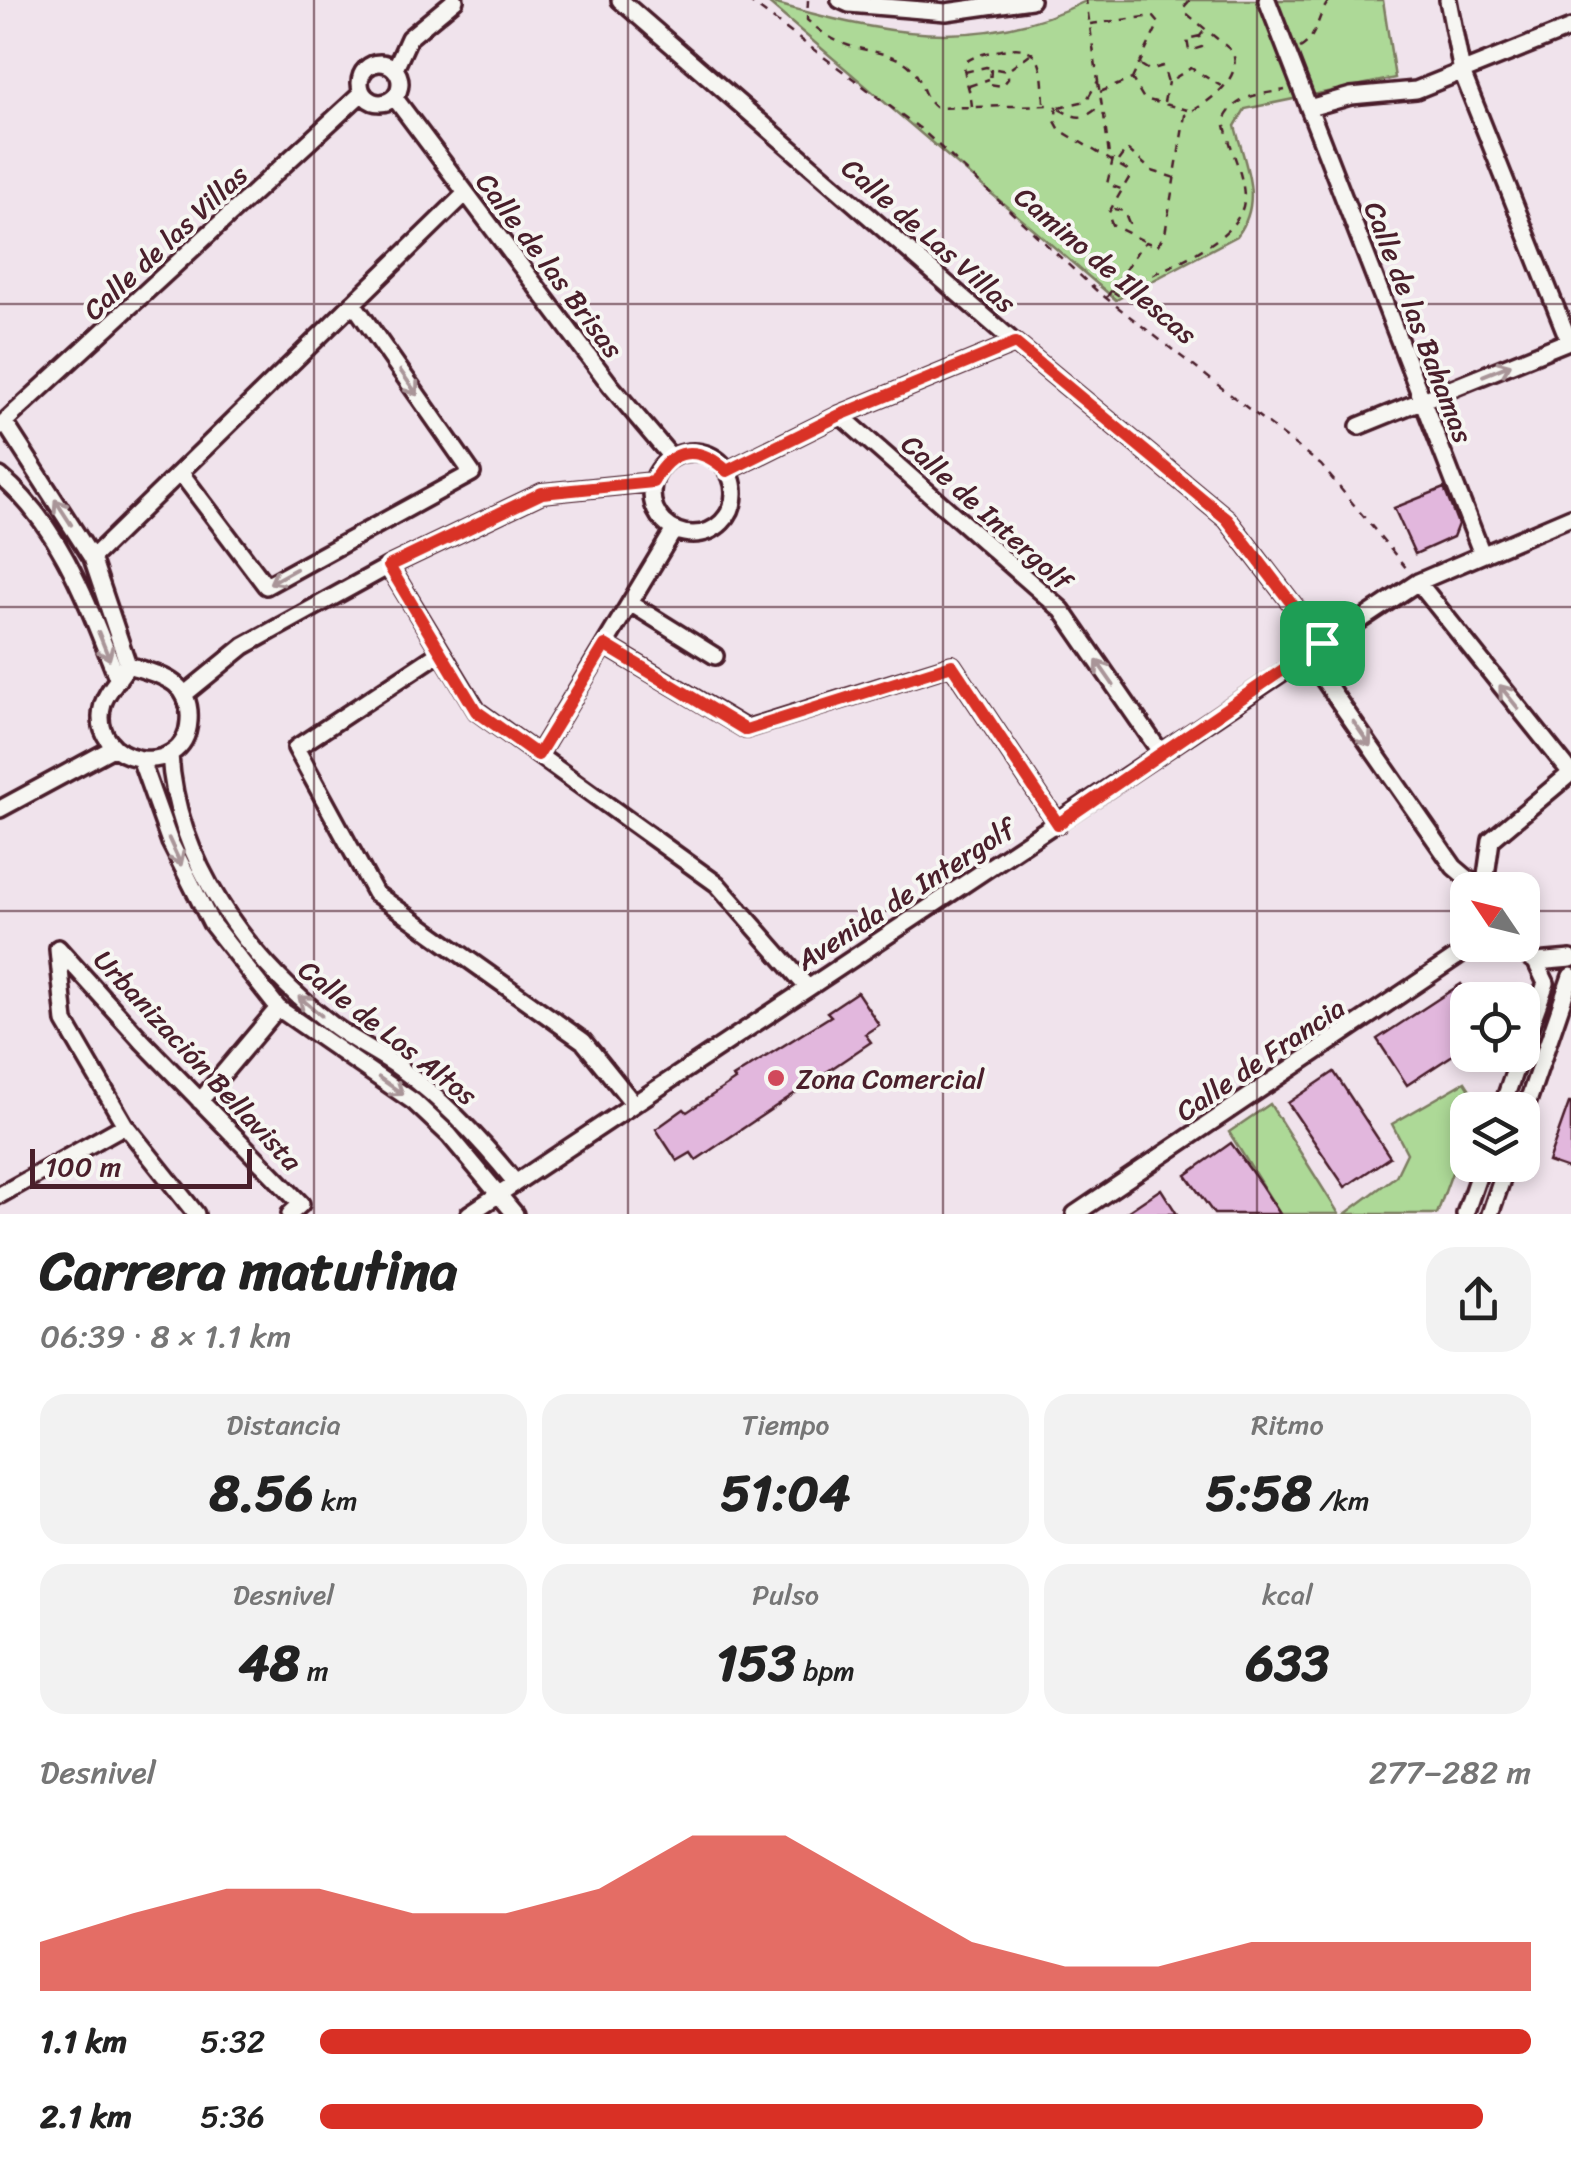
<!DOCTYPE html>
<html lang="es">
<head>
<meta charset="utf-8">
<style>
	:root { --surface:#fff; --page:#f2f2f2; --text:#222; --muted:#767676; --accent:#d93025 }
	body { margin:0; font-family:Sriracha,sans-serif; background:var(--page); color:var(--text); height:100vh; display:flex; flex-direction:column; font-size:38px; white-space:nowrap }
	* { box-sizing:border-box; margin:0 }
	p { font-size:32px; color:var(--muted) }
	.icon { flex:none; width:55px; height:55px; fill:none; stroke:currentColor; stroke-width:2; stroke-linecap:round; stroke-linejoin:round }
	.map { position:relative; height:1214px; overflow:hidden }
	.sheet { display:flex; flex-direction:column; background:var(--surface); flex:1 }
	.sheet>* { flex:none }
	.needle { width:65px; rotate:305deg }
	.fabs { position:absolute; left:1450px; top:872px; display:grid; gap:20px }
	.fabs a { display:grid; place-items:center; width:90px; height:90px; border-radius:20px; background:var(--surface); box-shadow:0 5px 15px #0003; font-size:50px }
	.scale { position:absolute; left:30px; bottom:25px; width:222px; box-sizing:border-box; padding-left:10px; border:5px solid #4a1f2b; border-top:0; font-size:28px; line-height:35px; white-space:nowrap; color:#4a1f2b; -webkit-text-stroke:8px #f6f6f2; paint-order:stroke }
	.pin { position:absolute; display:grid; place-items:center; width:85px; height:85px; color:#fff; margin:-42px; border-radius:20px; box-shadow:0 5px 15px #0006 }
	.round { display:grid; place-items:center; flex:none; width:105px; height:105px; border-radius:30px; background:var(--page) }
	.headline { display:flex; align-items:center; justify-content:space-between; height:170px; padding:0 40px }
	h1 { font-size:55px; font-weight:700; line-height:75px }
	.figures { display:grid; grid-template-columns:repeat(3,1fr); gap:15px; height:170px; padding:10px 40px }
	.figures div { display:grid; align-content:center; border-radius:25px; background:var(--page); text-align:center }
	.figures b { font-size:50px; font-weight:700 }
	.figures small { font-size:28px; font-weight:400 }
	.figures p { font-size:28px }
	.chart { height:280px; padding:20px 40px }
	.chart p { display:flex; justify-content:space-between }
	.chart svg { width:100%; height:180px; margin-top:10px; fill:var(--accent); opacity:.7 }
	ul { padding:0 40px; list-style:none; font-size:32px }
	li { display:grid; grid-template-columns:160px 120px 1fr; align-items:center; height:75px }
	li i { height:25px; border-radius:12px; background:var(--accent) }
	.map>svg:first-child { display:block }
	.green { fill:#add997; stroke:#7c7c61; stroke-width:2.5 }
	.building { fill:#e2b7dd; stroke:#4a1f2b; stroke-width:2.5 }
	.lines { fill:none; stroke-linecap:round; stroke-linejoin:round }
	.street-casing { stroke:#4a1f2b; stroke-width:22 }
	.path { stroke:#4a1f2b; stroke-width:2.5; stroke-dasharray:8 8; stroke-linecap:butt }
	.street { stroke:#f6f6f2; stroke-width:15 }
	.oneway { stroke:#a99598 }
	.route-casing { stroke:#fff; stroke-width:20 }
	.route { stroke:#d93025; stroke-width:12 }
	.grid { fill:none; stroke:#4a1f2b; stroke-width:2.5; stroke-opacity:0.55 }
	.poi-dot { fill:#d1495b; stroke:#f6f6f2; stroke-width:4 }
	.labels { text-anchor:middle; stroke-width:8; stroke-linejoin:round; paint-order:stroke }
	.street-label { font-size:28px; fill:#4a1f2b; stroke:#f6f6f2 }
	.poi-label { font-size:28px; fill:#4a1f2b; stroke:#f6f6f2; text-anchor:start }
</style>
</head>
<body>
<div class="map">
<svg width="1571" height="1214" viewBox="0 0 1571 1214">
	<rect width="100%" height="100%" fill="#f0e3ec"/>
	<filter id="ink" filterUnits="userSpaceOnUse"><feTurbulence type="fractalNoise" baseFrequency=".01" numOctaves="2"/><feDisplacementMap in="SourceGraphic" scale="20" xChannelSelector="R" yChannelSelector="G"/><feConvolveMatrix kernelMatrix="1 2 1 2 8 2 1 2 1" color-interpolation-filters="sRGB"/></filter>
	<g filter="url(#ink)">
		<!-- green -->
		<path class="green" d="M1088,0H1383L1395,78L1245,109L1235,126C1245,165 1264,201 1237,236L1116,300L766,1C879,33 976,56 1088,0Z
			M1465,1082L1478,1102L1475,1110H1468L1467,1131L1437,1214H1345L1396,1176L1407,1153L1392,1124Z
			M1270,1104L1339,1214H1280L1229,1132Z"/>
		<!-- building -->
		<path class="building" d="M1444,488L1458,524L1453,537L1415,554L1394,508Z
			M1461,984L1468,994V1045L1407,1085L1377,1039Z
			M857,992L879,1025L865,1034L871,1042L696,1160L691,1153L677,1161L656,1129L684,1109L687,1112L735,1080L733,1077L831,1016L827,1012Z
			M1334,1072L1390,1157L1345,1187L1288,1103Z
			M1569,1103H1571V1170L1548,1162Z
			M1231,1143L1261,1185L1280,1214H1214L1186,1175Z
			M1161,1189L1177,1214H1124Z"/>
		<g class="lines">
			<!-- street casing -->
			<g class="street-casing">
				<path id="street" d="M620,0L1015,343L1227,519L1322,643
					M840,0L849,4L946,12L1031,0
					M1267,0L1482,554
					M1448,0L1462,72L1569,341
					M360 83a20 20 0 1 1 40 0a20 20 0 1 1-40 0Z
					M395,69L409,38L455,0
					M394,97L611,386L672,458
					M1309,108L1351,96L1416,90L1571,28
					M840,415L1062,610L1161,753
					M5,423L92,558L128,665
					M0,426L362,93
					M1359,426L1571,340
					M652 493a41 41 0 1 1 82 0a41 41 0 1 1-82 0Z
					M727,471L840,415L1015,343
					M180,472L266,586L472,473L353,303
					M0,476C62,527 89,608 118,680
					M92,558L464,195
					M389,566L477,711L717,884L807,987
					M1418,582L1571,773
					M630,603L715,656
					M605,645L746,729L952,665L1058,824
					M441,652L296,748L375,893L583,1041L633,1103
					M1306,654L1454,867L1481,890
					M128,665C159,675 192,680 189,721C185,783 86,764 103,704C107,690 120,678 128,665Z
					M185,694L244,646L389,566L542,493L653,482
					M170,754C176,862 247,958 330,1023C352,1041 379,1052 401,1069C445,1101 481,1140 515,1182
					M538,755L674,530
					M141,761L170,842L211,923L278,1008L414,1102L449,1135L515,1214
					M0,809L113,748
					M1484,890L1491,840L1571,773
					M1512,945L1536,962L1571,959
					M58,948L143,1042L301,1204L290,1214
					M58,949L65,1022L125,1125L196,1214
					M1522,1049L1546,983L1536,962
					M200,1101L278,1008
					M1501,1110L1520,1055
					M1522,1119L1571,976
					M0,1195L125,1125
					M469,1214L1418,582L1571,517
					M1075,1214L1474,945
					M1465,1214L1482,1165
					M1490,1214L1507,1165"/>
			</g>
			<!-- path -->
			<path class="path" d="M747,0L922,130L1097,291L1321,465L1407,569
				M808,0L807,20C820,31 831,40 847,45C865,51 892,53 907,64C924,77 920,96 936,108L1050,105L1057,107L1055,121L1060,130L1127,170L1129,178L1108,214L1112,225L1146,242
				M1090,24L1153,16L1159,23L1132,79
				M1200,36L1187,39L1189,51L1202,47L1200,36L1204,31
				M1300,48C1319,37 1316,15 1330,0
				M1141,65L1149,70L1163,66L1168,82L1191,68L1221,86
				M991,69L990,84L1002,86L1008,79V74
				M965,72L986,67L1007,71L1030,54
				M1098,82L1103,113
				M969,86L989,79
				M1100,92L1132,79L1144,99L1188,110
				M1164,102L1168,82
				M972,107C971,91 964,79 964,63C977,54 987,53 1002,50C1044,41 1042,70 1044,102
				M1059,107L1086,101L1098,81L1086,0
				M1059,109C1074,117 1081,121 1095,110L1104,115L1109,156
				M1113,159L1107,184L1121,189
				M1118,161L1127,149L1152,171L1175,178
				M1114,209L1124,211L1129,223L1126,231
				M1112,291L1118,295L1132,284C1163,269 1247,238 1244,196C1243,171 1228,145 1224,120C1237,94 1259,95 1285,90
				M1107,297L1141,246L1146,242L1157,246L1165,234L1185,115C1206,104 1245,79 1232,51L1186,13L1184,7L1190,0"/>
			<!-- street -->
			<use href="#street" class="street"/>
		</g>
		<!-- one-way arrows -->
		<defs><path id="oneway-shaft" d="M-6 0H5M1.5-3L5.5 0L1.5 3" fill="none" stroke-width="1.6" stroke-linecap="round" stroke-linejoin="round" transform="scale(2.5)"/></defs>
		<g class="oneway">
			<use href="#oneway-shaft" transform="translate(1497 370) rotate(-22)"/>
			<use href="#oneway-shaft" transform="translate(409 383) rotate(55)"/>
			<use href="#oneway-shaft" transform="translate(63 512) rotate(-123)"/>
			<use href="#oneway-shaft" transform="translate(283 576) rotate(151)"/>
			<use href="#oneway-shaft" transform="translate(104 646) rotate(68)"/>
			<use href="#oneway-shaft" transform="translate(1105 673) rotate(-125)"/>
			<use href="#oneway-shaft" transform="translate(1509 697) rotate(-129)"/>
			<use href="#oneway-shaft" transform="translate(1362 734) rotate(55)"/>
			<use href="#oneway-shaft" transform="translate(175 852) rotate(65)"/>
			<use href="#oneway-shaft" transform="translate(310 1006) rotate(-140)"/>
			<use href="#oneway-shaft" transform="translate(391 1086) rotate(35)"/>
		</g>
	</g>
	<g class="lines" filter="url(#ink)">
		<!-- route casing -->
		<g class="route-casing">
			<path id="route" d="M1015,343L1227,519L1322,643L1058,824L952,665L746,730L605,645L538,755L476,711L389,566L542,493L653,482C672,446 699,445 727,471L840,415Z"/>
		</g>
		<!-- route -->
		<use href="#route" class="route"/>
	</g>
	<!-- grid -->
	<path class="grid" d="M314,0V1214M628,0V1214M943,0V1214M1257,0V1214M0,304H1571M0,607H1571M0,911H1468M1522,911H1571"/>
	<!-- markers -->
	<circle class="poi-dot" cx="776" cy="1078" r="10"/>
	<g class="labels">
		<!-- street labels -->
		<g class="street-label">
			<text transform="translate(929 235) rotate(41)" y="10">Calle de Las Villas</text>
			<text transform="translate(165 242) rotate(-43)" y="10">Calle de las Villas</text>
			<text transform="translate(550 265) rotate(53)" y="10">Calle de las Brisas</text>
			<text transform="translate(1106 265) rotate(40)" y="10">Camino de Illescas</text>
			<text transform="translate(1419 322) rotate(69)" y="10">Calle de las Bahamas</text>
			<text transform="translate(987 512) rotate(42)" y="10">Calle de Intergolf</text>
			<text transform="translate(905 894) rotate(-33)" y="10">Avenida de Intergolf</text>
			<text transform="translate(388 1032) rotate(38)" y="10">Calle de Los Altos</text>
			<text transform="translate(1260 1059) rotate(-34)" y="10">Calle de Francia</text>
			<text transform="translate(198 1060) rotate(47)" y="10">Urbanización Bellavista</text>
		</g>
		<!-- poi labels -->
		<g class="poi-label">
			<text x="796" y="1088">Zona Comercial</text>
		</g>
	</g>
</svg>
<div class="fabs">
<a><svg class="needle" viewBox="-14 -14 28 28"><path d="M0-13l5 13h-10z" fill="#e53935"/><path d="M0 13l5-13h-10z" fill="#767676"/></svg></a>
<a><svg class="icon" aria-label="locate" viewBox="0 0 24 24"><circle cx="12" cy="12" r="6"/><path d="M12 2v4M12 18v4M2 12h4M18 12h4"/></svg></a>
<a><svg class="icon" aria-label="layers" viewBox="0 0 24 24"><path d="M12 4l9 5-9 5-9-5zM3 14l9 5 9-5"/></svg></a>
</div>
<div class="scale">100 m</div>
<div class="pin" style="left:1322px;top:643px;background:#1e9e55"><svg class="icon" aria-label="arrive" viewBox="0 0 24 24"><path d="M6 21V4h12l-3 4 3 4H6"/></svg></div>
</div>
<section class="sheet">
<div class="headline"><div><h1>Carrera matutina</h1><p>06:39 · 8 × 1.1 km</p></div><a class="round"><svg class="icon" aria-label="share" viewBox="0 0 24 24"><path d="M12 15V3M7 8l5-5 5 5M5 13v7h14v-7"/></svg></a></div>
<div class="figures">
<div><p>Distancia</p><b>8.56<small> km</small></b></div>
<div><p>Tiempo</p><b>51:04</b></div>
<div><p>Ritmo</p><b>5:58<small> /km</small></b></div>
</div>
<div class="figures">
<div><p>Desnivel</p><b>48<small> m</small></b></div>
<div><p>Pulso</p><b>153<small> bpm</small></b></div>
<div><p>kcal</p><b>633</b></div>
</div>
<div class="chart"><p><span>Desnivel</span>277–282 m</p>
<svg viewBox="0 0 160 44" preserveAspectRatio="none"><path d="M0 44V32L10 25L20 19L30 19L40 25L50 25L60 19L70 6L80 6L90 19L100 32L110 38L120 38L130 32L140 32L150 32L160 32V44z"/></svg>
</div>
<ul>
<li><b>1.1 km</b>5:32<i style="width:100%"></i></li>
<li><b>2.1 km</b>5:36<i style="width:96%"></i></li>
</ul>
</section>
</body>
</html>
